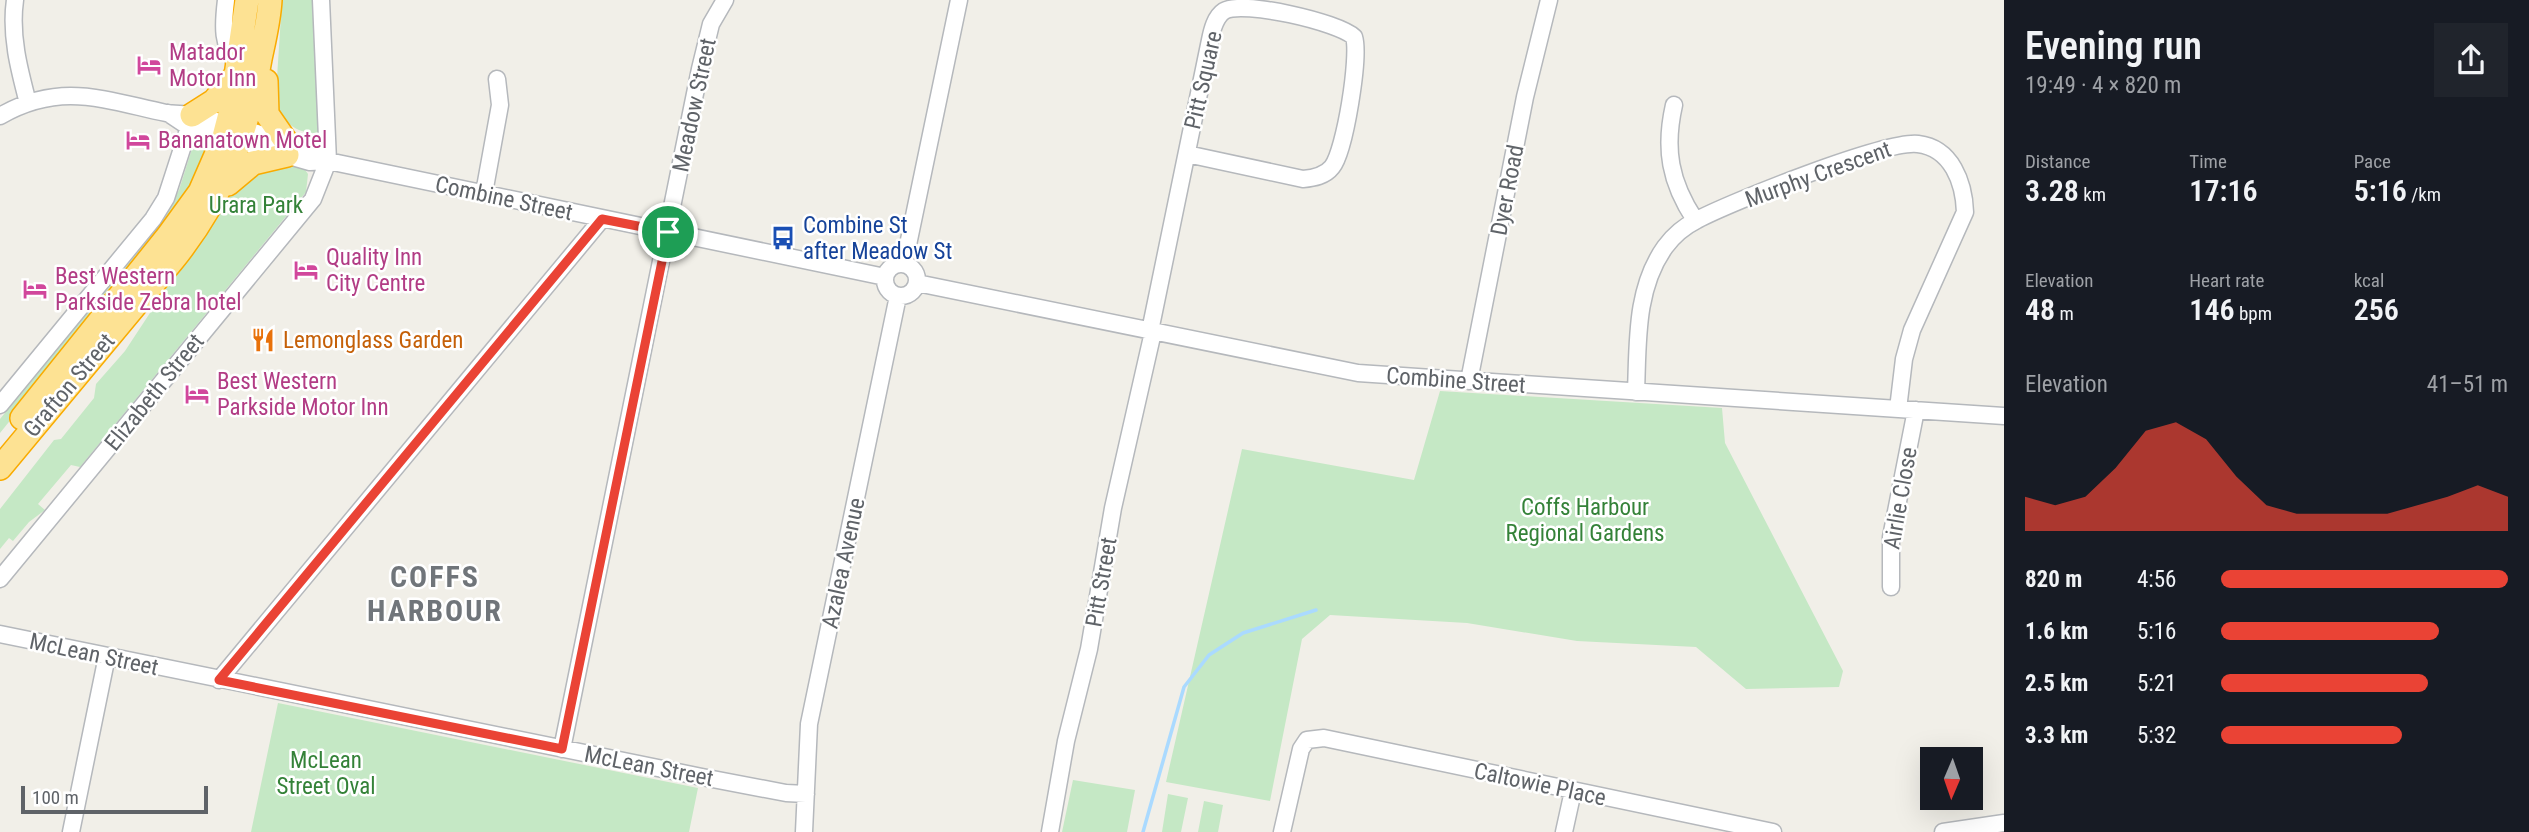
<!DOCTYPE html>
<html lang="en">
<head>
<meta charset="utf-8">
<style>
	:root { --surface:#171b24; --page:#20242c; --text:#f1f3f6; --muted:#9ea1a6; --accent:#ea4335 }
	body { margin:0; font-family:"Roboto Condensed",sans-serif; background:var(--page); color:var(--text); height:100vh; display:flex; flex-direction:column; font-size:26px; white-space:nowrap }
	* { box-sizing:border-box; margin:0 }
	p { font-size:23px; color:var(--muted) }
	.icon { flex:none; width:38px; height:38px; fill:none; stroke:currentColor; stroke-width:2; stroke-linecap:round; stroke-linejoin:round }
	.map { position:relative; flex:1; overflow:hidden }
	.side { display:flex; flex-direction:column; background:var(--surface); width:525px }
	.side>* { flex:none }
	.needle { width:46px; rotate:182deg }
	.fabs { position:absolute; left:1920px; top:747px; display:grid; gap:14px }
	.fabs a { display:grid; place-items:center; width:63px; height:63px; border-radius:0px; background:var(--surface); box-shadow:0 7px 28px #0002; font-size:35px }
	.scale { position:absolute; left:21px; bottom:18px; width:187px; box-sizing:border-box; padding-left:7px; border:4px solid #5f6368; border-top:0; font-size:19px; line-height:24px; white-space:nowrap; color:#5f6368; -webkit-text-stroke:5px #fff; paint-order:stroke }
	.pin { position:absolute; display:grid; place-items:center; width:60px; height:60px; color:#fff; margin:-30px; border:4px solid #fff; border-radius:50%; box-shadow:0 2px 7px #0007 }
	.round { display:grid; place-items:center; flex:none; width:74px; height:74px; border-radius:0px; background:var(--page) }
	.head { display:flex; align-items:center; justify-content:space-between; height:119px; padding:0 21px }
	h1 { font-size:38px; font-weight:600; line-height:52px }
	.metrics { display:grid; grid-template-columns:repeat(3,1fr); gap:10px; height:119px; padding:7px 21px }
	.metrics div { display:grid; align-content:center }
	.metrics b { font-size:30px; font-weight:600 }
	.metrics small { font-size:19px; font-weight:400 }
	.metrics p { font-size:19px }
	.chart { height:196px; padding:14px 21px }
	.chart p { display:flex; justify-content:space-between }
	.chart svg { width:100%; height:126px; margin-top:7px; fill:var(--accent); opacity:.7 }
	ul { padding:0 21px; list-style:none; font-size:23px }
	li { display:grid; grid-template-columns:112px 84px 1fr; align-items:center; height:52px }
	li i { height:18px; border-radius:9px; background:var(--accent) }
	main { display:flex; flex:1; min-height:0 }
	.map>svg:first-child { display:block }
	.green { fill:#c5e8c5 }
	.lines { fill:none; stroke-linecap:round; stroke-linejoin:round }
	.stream { stroke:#aadaff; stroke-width:3.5 }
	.minor-casing { stroke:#b5b8bc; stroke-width:19 }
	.highway-casing { stroke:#f9ab00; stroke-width:26 }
	.minor { stroke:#fff; stroke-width:16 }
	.highway { stroke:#fde293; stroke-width:23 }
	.route-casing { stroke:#fff; stroke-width:14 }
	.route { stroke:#ea4335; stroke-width:9 }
	.labels { text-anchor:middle; stroke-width:5; stroke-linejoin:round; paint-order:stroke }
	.hotel-label { font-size:23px; fill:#b23c85; stroke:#fff; text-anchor:start }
	.street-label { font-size:23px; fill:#5f6368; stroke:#fff }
	.park-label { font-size:23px; fill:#348238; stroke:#fff }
	.transit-label { font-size:23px; fill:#164399; stroke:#fff; text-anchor:start }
	.food-label { font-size:23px; fill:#c56008; stroke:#fff; text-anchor:start }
	.district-label { font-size:30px; font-weight:bold; letter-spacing:2px; fill:#70757a; stroke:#fff }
</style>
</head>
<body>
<main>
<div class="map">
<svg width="2004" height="832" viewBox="0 0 2004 832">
	<rect width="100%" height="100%" fill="#f1efe8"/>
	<!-- green -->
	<path class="green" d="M282,0H313L321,133C298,134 289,126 275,109Z
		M196,136L204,139L208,151L190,190L84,329L0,433V419L165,216L179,190Z
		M274,161L301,164L308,174L306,192L80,467L71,465L38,504L45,510L29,522L13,541L9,538L0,549V509L54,440L61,439L94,398L96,384L125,351L234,185Z
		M1440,391L1722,408L1725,443L1843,671L1839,687L1746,689L1696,647L1577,641L1467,623L1330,615L1302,639L1270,801L1166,782L1242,449L1414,480Z
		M278,703L698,788L689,832H251Z
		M1073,780L1135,790L1127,832H1062Z
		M1168,794L1188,798L1181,832H1162Z
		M1204,801L1223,805L1218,832H1198Z"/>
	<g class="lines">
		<!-- stream -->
		<path class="stream" d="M1143,832L1184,687L1209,655L1243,633L1316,610"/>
		<!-- minor casing -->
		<g class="minor-casing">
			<path id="minor" d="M15,0C10,35 19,69 28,103
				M226,0C223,25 221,46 239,67
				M1674,105C1664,149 1670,182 1695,220
				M168,113L189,127L310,162L328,161L885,277
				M0,116C61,81 104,100 166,113C175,114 184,114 193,115C233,124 273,139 312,150L328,161
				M484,193L500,105L497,79
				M885 280a16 16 0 1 1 32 0a16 16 0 1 1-32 0Z
				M904,264L959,0
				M917,283L1358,373L2004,416
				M1150,331L1210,40C1212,30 1215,17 1224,11C1243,0 1338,22 1354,37C1360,56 1345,151 1332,167C1325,176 1314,178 1303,179L1187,154
				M1469,381L1525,97L1549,0
				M1636,392C1638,343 1635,289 1665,247C1673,236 1685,226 1697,220C1731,202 1886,140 1918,144C1952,148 1964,183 1965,212L1912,330L1904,359L1898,409
				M0,405L153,219L166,198L189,127
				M0,579L313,199L328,161L321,0
				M1891,587V537L1916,410
				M0,634L702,777L786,793L806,794
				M219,680L602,219
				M562,749L700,69L711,24L725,0
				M71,832L107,656
				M804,832L809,724L898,296
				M1050,832L1066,741L1089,649L1113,508L1153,332
				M1282,832L1301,749L1307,740L1324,738L1773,832
				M1564,832L1573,791
				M1943,832L2004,823"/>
		</g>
		<!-- highway casing -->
		<g class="highway-casing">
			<path id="highway" d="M266,81L267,114L287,143
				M192,115L214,101L235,76
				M228,184L253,163L287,155
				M22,418L168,236L200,192L224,137L231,110L247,0
				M0,468L173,260C222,199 247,136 260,59C264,40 269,20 270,0"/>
		</g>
		<!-- minor -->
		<use href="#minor" class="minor"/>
		<!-- highway -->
		<use href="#highway" class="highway"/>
	</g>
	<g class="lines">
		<!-- route casing -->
		<g class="route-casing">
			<path id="route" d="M602,219L668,232L562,749L219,680Z"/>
		</g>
		<!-- route -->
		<use href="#route" class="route"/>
	</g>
	<!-- icons -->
	<defs>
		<g id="hotel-bare" transform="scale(1.89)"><path d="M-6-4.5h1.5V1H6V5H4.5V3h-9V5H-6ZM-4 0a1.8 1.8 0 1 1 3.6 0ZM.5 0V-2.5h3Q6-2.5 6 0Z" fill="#d1479c" stroke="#fff" stroke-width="2.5" paint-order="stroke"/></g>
		<g id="bus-bare" transform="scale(1.89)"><path d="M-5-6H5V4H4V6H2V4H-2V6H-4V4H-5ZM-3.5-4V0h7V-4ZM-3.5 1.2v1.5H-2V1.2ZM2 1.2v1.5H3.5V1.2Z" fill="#1a4fb4" stroke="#fff" stroke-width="2.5" paint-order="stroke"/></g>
		<g id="restaurant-bare" transform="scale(1.89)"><path d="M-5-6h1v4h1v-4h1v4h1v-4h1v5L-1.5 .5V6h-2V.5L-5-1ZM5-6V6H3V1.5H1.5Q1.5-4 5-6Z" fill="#e8710a" stroke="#fff" stroke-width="2.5" paint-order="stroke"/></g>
	</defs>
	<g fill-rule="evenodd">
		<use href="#hotel-bare" x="149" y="65"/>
		<use href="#hotel-bare" x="138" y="140"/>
		<use href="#bus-bare" x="783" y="238"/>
		<use href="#hotel-bare" x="306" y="270"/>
		<use href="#hotel-bare" x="35" y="289"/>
		<use href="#restaurant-bare" x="263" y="340"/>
		<use href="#hotel-bare" x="197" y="394"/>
	</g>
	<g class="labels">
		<!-- hotel labels -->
		<g class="hotel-label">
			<text x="169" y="60">Matador<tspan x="169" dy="26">Motor Inn</tspan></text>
			<text x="158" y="148">Bananatown Motel</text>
			<text x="326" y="265">Quality Inn<tspan x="326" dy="26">City Centre</tspan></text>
			<text x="55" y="284">Best Western<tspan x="55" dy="26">Parkside Zebra hotel</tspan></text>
			<text x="217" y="389">Best Western<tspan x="217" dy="26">Parkside Motor Inn</tspan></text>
		</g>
		<!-- street labels -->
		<g class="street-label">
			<text transform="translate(1203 80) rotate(-77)" y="8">Pitt Square</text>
			<text transform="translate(694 105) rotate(-78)" y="8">Meadow Street</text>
			<text transform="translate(1818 174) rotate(-20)" y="8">Murphy Crescent</text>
			<text transform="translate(1507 190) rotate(-79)" y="8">Dyer Road</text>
			<text transform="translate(504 198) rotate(12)" y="8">Combine Street</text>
			<text transform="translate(1456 380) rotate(4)" y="8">Combine Street</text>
			<text transform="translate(69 385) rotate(-50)" y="8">Grafton Street</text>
			<text transform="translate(154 392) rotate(-51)" y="8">Elizabeth Street</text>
			<text transform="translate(1900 498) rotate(-80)" y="8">Airlie Close</text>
			<text transform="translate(843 563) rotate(-78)" y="8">Azalea Avenue</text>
			<text transform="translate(1101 582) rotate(-80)" y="8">Pitt Street</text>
			<text transform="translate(94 654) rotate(12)" y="8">McLean Street</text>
			<text transform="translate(649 766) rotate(11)" y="8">McLean Street</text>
			<text transform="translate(1540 784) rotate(12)" y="8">Caltowie Place</text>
		</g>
		<!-- park labels -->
		<g class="park-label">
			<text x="256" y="213">Urara Park</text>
			<text x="1585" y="515">Coffs Harbour<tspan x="1585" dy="26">Regional Gardens</tspan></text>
			<text x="326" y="768">McLean<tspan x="326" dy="26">Street Oval</tspan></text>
		</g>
		<!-- transit labels -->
		<g class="transit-label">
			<text x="803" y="233">Combine St<tspan x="803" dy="26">after Meadow St</tspan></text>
		</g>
		<!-- food labels -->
		<g class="food-label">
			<text x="283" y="348">Lemonglass Garden</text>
		</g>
		<!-- district labels -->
		<g class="district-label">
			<text x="435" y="587">COFFS<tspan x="435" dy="34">HARBOUR</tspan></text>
		</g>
	</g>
</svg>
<div class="fabs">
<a><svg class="needle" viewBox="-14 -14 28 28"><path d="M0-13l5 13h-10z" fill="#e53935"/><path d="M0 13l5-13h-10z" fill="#9ea1a6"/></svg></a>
</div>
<div class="scale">100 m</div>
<div class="pin" style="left:668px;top:232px;background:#1e9e55"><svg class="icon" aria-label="arrive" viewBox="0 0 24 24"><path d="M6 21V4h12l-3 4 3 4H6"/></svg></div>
</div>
<section class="side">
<div class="head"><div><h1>Evening run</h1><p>19:49 · 4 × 820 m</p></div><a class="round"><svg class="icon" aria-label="share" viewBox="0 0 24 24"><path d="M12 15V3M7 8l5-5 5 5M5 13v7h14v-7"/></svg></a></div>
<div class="metrics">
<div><p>Distance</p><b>3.28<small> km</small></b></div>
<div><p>Time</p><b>17:16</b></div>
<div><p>Pace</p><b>5:16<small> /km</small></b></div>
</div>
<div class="metrics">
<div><p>Elevation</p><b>48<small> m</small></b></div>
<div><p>Heart rate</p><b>146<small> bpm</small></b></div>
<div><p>kcal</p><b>256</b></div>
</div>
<div class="chart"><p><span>Elevation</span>41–51 m</p>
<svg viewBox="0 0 160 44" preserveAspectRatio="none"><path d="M0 44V32L10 35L20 32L30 22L40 9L50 6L60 12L70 25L80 35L90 38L100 38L110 38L120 38L130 35L140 32L150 28L160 32V44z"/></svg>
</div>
<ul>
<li><b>820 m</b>4:56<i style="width:100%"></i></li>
<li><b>1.6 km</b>5:16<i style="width:76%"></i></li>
<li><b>2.5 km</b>5:21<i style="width:72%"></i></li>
<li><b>3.3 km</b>5:32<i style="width:63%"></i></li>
</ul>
</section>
</main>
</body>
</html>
